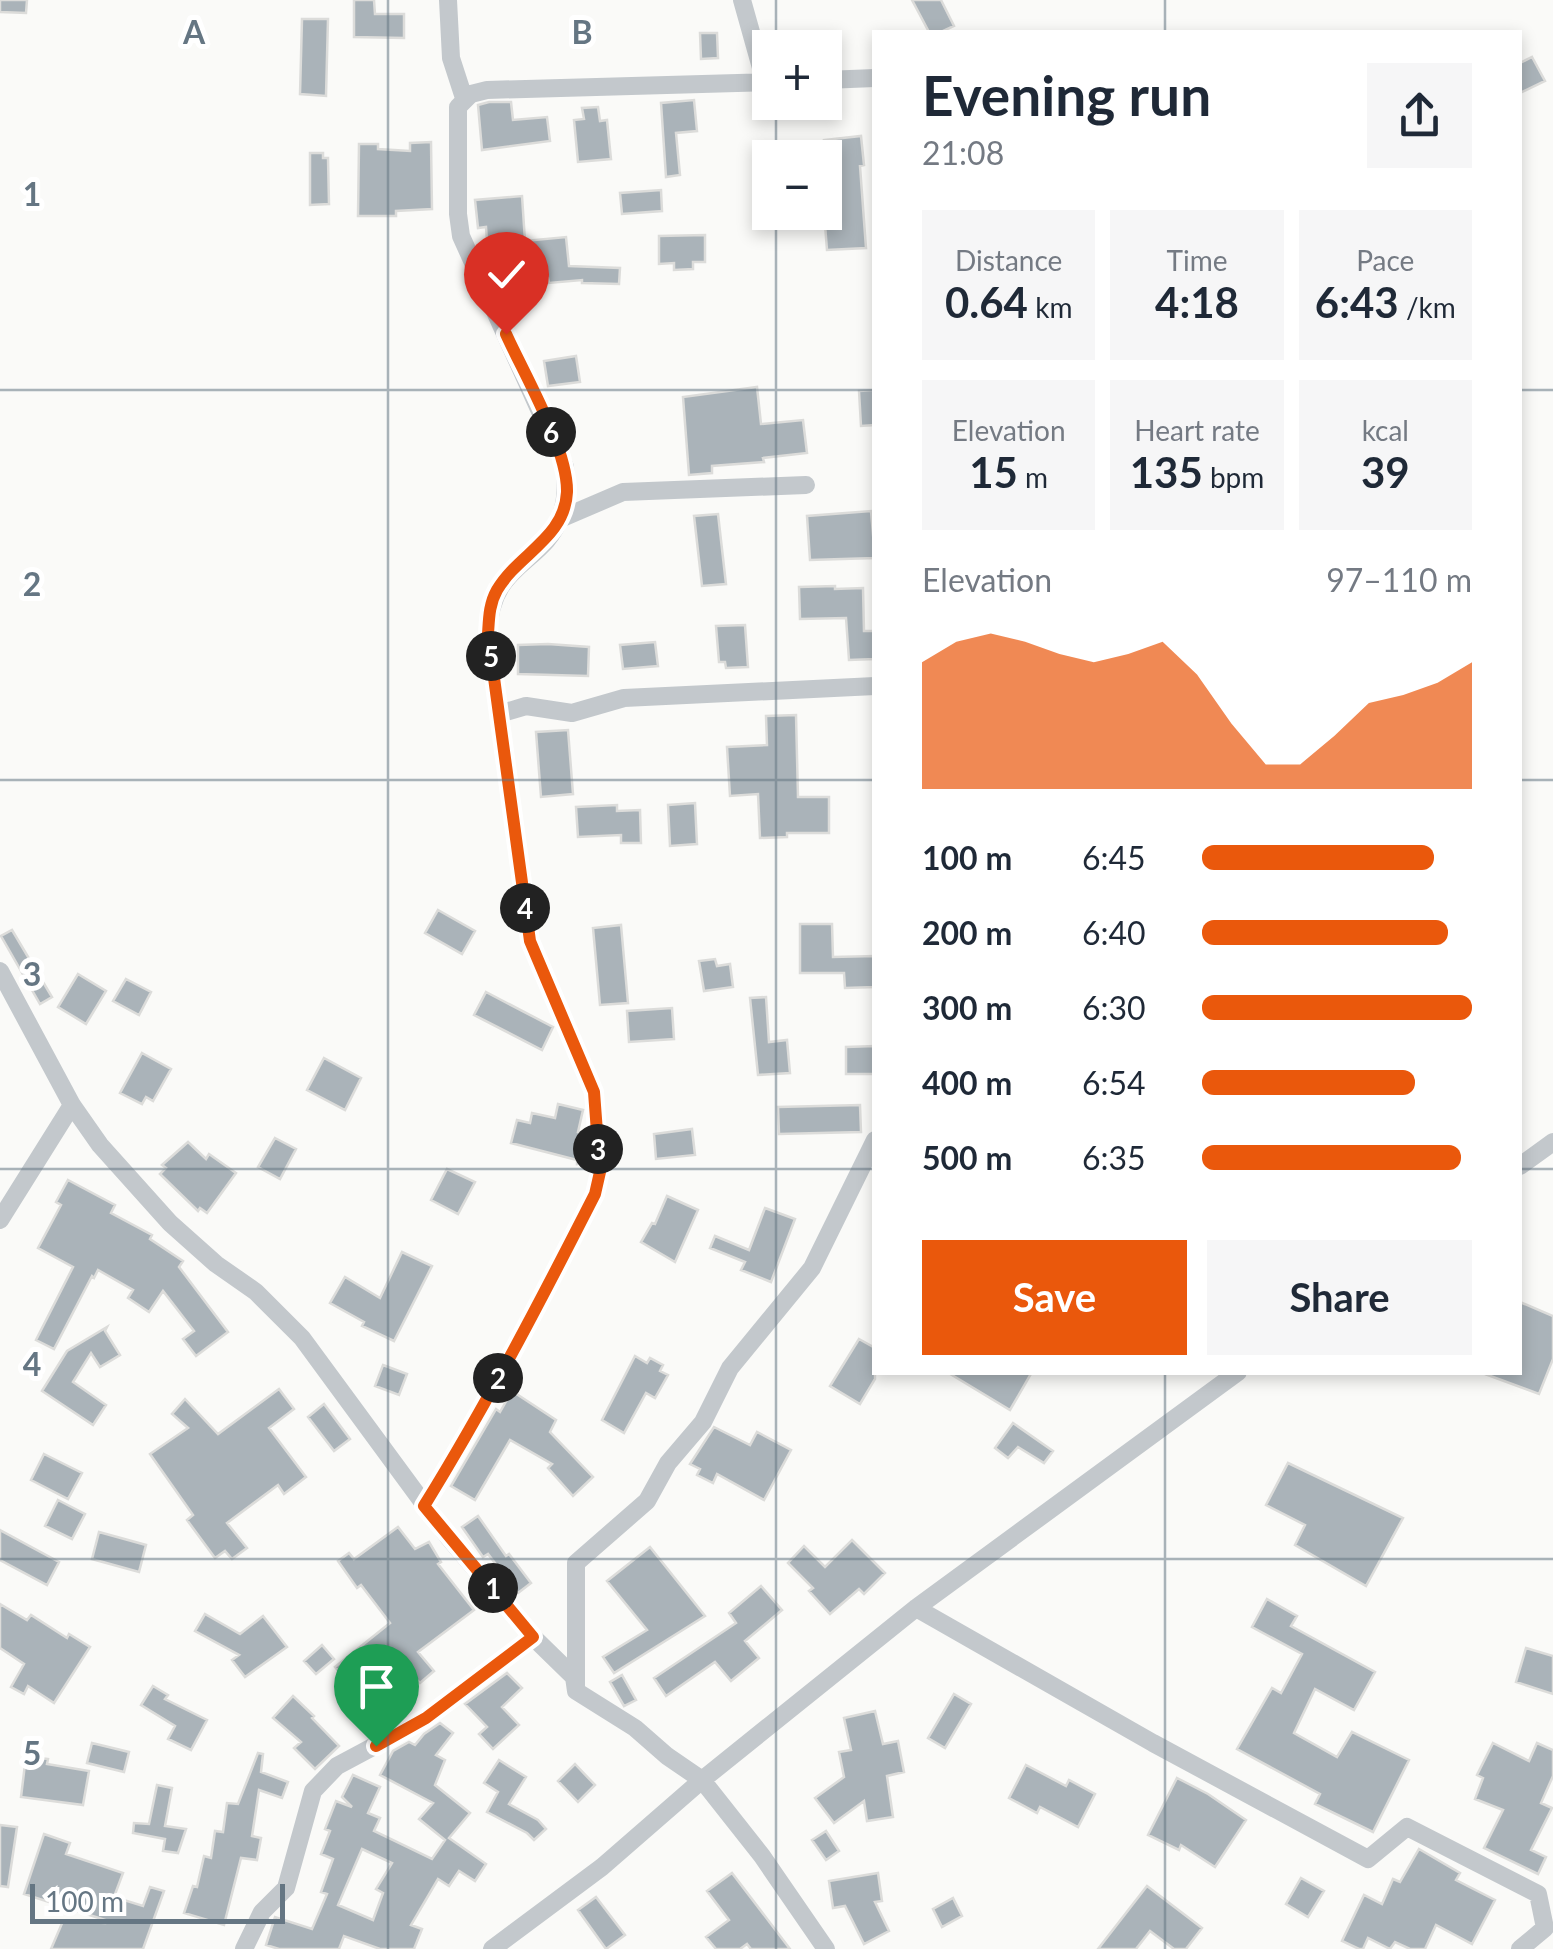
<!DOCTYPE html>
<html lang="en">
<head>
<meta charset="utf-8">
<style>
	:root { --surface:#fff; --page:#f6f6f7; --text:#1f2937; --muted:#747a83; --accent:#ea580c }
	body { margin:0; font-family:Lato,sans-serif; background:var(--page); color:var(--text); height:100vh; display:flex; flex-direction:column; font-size:38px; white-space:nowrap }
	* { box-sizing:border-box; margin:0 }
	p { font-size:32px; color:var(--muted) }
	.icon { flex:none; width:55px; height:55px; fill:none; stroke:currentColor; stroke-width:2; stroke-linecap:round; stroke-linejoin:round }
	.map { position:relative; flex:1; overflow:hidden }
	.drawer { position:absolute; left:872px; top:30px; width:650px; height:1345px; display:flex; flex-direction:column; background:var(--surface); border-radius:0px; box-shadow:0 5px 15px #0003 }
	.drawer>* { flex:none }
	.controls { position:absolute; left:752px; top:30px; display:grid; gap:20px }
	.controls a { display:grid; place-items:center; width:90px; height:90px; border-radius:0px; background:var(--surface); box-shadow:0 5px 15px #0003; font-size:50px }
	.scale { position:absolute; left:30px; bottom:25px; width:255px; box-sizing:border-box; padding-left:10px; border:5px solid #657683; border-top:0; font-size:28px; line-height:35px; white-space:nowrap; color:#657683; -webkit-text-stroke:8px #fff; paint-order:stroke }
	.pin { position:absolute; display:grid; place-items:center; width:85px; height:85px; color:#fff; margin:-102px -42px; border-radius:50% 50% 50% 0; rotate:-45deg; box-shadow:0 0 10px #0007 }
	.pin .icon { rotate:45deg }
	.km { position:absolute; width:50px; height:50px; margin:-25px; border-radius:50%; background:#222; color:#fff; font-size:28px; line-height:50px; text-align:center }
	.round { display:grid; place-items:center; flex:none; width:105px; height:105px; border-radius:0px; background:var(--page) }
	.head { display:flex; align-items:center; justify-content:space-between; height:170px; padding:0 50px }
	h1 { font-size:55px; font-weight:700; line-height:75px }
	.stats { display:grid; grid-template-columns:repeat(3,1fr); gap:15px; height:170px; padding:10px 50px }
	.stats div { display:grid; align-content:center; border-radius:0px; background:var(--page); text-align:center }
	.stats b { font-size:42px; font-weight:700 }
	.stats small { font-size:28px; font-weight:400 }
	.stats p { font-size:28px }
	.chart { height:280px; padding:20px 50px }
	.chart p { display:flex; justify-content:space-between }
	.chart svg { width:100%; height:180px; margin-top:10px; fill:var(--accent); opacity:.7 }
	.action { display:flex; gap:20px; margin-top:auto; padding:20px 50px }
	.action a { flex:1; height:115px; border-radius:0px; background:var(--accent); color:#fff; font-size:40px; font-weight:700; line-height:115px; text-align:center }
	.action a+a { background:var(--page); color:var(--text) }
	ul { padding:0 50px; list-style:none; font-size:32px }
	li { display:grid; grid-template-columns:160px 120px 1fr; align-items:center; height:75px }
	li i { height:25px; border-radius:12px; background:var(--accent) }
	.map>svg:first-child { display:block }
	.building { fill:#aab3b9; stroke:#dcdcda; stroke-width:2.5; fill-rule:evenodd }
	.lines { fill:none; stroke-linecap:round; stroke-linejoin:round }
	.street { stroke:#c3c8cc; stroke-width:18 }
	.route-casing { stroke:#fff; stroke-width:20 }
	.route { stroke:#ea580c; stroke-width:12 }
	.grid { fill:none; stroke:#657683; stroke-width:2.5; stroke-opacity:0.55 }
	.grid-label { font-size:32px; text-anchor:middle; font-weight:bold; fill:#657683; stroke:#fff; stroke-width:10; stroke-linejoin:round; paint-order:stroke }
</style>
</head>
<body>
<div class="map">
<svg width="1553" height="1949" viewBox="0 0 1553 1949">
	<rect width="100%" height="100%" fill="#fafaf8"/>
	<!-- building -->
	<path class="building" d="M0,0H27L26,13L0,12Z
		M354,0H374L375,14H404V38L354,37Z
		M912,0H941L954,26L941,32H929Z
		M302,19H328L326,96L300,94Z
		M700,33H717L718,58L701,59Z
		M1532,57L1545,81L1520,93V63Z
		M694,100L697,131L676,133L680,175L666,177L661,103Z
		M489,102H511L513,120L547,117L550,141L482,150L478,105Z
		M598,107L600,121L607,120L611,159L578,162L574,120L584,119L582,108Z
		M861,136L864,165L860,166L866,248L827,250L824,212L825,184H828L824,140Z
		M431,142L432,209L396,211V216H358L359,144H378V149L410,151V143Z
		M310,153H323V158H328L329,204L310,205Z
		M661,190L662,211L622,214L620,193Z
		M522,196L525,241L566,237L569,266L620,268L619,284L582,283V280L549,283L548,278L496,283L489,269L486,227L478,228L475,200Z
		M705,235V262H693V269L674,270V263L659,264V236Z
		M576,356L580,382L548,386L544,361Z
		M757,387L761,424L803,420L807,453L763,458L764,462L712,466V473L689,475L683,397Z
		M875,390V425L861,426L859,391Z
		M871,511L875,558L810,560L807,516Z
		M718,514L726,584L702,586L694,516Z
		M835,586V589L863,588L864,631H875V659L849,660L846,618L800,619L799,587Z
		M745,625L748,667L726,668L725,662H719L716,626Z
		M655,642L658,666L623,669L620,645Z
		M548,644L589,647L588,676L518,674V645Z
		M796,715L798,797H829V833H787V837L760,838L758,794L730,796L727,747L767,745L766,716Z
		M568,730L573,794L541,797L536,732Z
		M695,803L697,844L670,846L668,805Z
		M617,805V811L640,810L641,843H621V835L578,837L576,807Z
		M438,910L475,931L462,954L425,933Z
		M800,924H832L833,957L875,956V987L845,988L844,973H800Z
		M621,925L628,1003L600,1005L593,928Z
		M12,930L52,997L40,1004L1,936Z
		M715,959L717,966L730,964L733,987L704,991L699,961Z
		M78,974L106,991L86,1024L58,1007Z
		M126,979L151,992L139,1015L113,1001Z
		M486,992L553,1027L542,1050L474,1015Z
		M766,997L769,1042L787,1040L790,1073L758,1075L750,998Z
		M672,1008L674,1039L629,1042L627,1011Z
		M875,1046V1074H846V1047Z
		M142,1053L171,1069L153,1101L146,1097L142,1104L120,1093Z
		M324,1058L361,1078L345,1110L307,1090Z
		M558,1104L583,1110L578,1132L585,1134L587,1163L577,1164V1160L511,1143L517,1120L530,1123L532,1113L555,1118Z
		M860,1105L861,1132L779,1134L778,1107Z
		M692,1129L695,1155L656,1159L654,1134Z
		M275,1138L296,1149L280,1179L258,1167Z
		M188,1142L206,1159L209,1154L236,1173L207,1213L200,1208L198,1211L160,1174L166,1168L162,1165Z
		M447,1169L475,1182L458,1214L431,1200Z
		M68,1180L115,1205L111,1213L152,1235L150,1239L183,1261L179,1267L228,1332L196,1356L183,1339L194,1331L163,1291L149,1312L128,1298L133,1290L98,1270L94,1278L92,1276L54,1349L36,1340L73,1267L38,1248L61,1205L56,1202Z
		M667,1196L698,1210L675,1262L641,1242L652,1223L655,1224Z
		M765,1208L795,1219L771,1282L741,1270L745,1262L710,1248L715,1236L749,1250Z
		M402,1252L432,1266L394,1341L362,1326L364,1322L330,1303L345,1277L380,1298Z
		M1520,1302L1553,1316V1359L1539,1394L1485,1374L1520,1372Z
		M107,1327L105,1331L120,1355L100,1367L91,1353L73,1382L106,1405L93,1425L42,1391L67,1351Z
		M859,1339L875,1348V1379L860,1404L830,1386Z
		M635,1356L647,1363L650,1358L663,1365L660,1371L668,1375L655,1398L646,1393L624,1433L602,1420Z
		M383,1365L407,1374L399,1395L375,1386Z
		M947,1372H1032L1010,1410Z
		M279,1389L294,1409L269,1428L306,1477L284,1494L278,1485L227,1523L247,1548L232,1559L225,1551L215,1558L187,1520L193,1515L150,1454L188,1428L172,1414L185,1399L218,1434Z
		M512,1391L556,1420L550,1432L593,1477L573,1496L548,1468L552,1464L510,1440L475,1500L451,1486L496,1409L500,1412Z
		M324,1404L350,1439L334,1451L308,1417Z
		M1013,1423L1053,1451L1044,1463L1018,1447L1008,1458L995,1448Z
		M714,1427L750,1445L757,1432L791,1450L764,1500L717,1474L713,1483L697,1475L700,1469L690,1464Z
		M44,1454L82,1473L68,1499L31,1480Z
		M1288,1463L1403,1518L1366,1586L1295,1545L1305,1525L1266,1505Z
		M58,1500L85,1514L72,1539L45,1526Z
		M478,1516L506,1556L509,1554L531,1583L518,1593L488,1554L483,1557L462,1527Z
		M398,1527L415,1549L429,1542L441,1562L438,1564L474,1610L418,1652L434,1671L420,1683L417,1680L376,1716L335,1667L390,1623L361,1585L357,1588L338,1561L349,1553L354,1559Z
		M0,1530L59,1562L47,1585L0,1560Z
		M99,1532L146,1545L139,1572L92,1559Z
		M852,1540L885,1573L864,1594L859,1589L830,1614L809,1591L813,1588L788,1563L804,1546L825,1567Z
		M650,1547L705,1616L614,1673L603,1657L647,1630L607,1581Z
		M761,1586L782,1610L745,1641L759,1658L731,1681L715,1662L666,1696L654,1678L736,1623L729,1613Z
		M1267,1599L1297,1616L1291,1626L1375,1672L1354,1710L1315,1689L1294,1733L1337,1757L1352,1732L1409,1760L1373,1832L1315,1804L1320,1794L1237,1749L1272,1688L1281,1693L1302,1654L1252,1627Z
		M0,1604L27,1620L31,1615L67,1638L69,1634L90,1647L54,1703L28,1686L24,1694L11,1687L24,1664L0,1648Z
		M205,1614L240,1634L263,1616L287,1647L245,1677L232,1660L239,1655L195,1631Z
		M322,1645L334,1659L316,1674L304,1661Z
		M1526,1648L1553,1656V1694L1516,1682Z
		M507,1673L522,1688L502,1707L519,1725L493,1749L479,1734L487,1727L465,1704Z
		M622,1675L636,1700L624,1706L610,1682Z
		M153,1686L168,1695L165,1699L207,1720L191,1750L168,1739L175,1726L141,1705Z
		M954,1694L971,1704L945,1748L928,1738Z
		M293,1696L314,1716L312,1718L339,1746L315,1769L294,1748L301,1742L273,1718Z
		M875,1711L883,1744L898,1741L904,1772L887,1776L893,1817L867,1821L864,1801L834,1823L815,1798L844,1777L839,1752L851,1750L844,1718Z
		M440,1723L453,1733L436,1755L445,1760L435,1785L470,1813L449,1838L486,1864L475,1881L459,1871L449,1886L438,1879L411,1925L422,1929L414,1949H380L344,1936L339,1949H279L266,1945L275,1917L312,1929L327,1894L321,1892L333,1859L321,1854L330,1831L325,1829L336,1801L352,1807L342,1797L353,1775L380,1787L368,1813L380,1818L374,1831L432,1859L445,1840L419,1819L433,1803L380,1775L393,1751L409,1742L415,1745L424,1734ZM362,1849L392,1863L376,1889L383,1893L373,1920L338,1905Z
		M92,1743L129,1752L124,1772L87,1763Z
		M1493,1743L1529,1761L1537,1743L1553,1750V1776L1541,1803L1552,1808L1531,1850L1546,1857L1538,1874L1484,1848L1503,1810L1475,1799L1483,1778L1477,1775Z
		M258,1753L263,1754L261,1772L288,1782L282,1798L259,1790L252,1836L261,1838L257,1860L241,1858L224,1925L184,1913L193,1886L197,1887L204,1856L211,1858L215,1831L223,1832L227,1803L238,1804Z
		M26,1756L48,1759L47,1764L89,1771L83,1805L21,1797Z
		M499,1760L526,1777L509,1804L538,1820L546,1829L534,1840L527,1833L487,1812L498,1792L484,1783Z
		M575,1764L595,1785L578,1802L558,1781Z
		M1026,1765L1066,1786L1069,1780L1095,1794L1078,1827L1040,1807L1037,1813L1009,1798Z
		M1177,1778L1208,1794L1246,1820L1215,1867L1181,1845L1179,1850L1148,1835Z
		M157,1785L172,1788L165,1826L186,1829L178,1853L163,1851L165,1839L133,1833L134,1823L149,1824Z
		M0,1825L17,1827L8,1887L0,1886Z
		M826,1831L839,1851L826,1860L812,1840Z
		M44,1834L70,1843L66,1854L123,1873L114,1897L143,1906L150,1887L164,1891L143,1949H51L63,1921L105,1923V1920L24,1894Z
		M1419,1849L1460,1873L1456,1880L1495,1900L1472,1944L1436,1925L1425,1949H1410L1395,1942L1390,1949L1368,1938L1363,1949H1359L1342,1941L1364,1895L1382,1904L1393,1879L1400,1882Z
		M732,1873L790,1949H751L747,1944L740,1949H716L706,1937L729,1920L707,1891Z
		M878,1873L882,1901L875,1902L889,1931L864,1944L845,1906L833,1908L829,1881Z
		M1301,1878L1324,1891L1308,1917L1286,1904Z
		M1147,1886L1202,1928L1186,1949H1174L1150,1931L1136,1949H1098Z
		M596,1897L625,1935L606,1949L578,1910Z
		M953,1898L962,1916L942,1927L933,1909Z"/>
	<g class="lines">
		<!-- street -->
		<path class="street" d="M448,0L451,58L464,98
			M742,0L765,82
			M825,80L875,78
			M560,519L623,492L806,485
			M499,714L526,706L572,713L624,698L875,686
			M0,971L72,1105L100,1145L170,1223L216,1264L256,1292L302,1338L449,1538L533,1637L574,1677L576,1691L635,1728L667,1756L702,1780L762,1856L826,1949
			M1520,1166L1553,1142
			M0,1220L72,1105
			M425,1505C487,1404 542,1300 595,1194L600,1172L594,1092L530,941L488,635C490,560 544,566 561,515C567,499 566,484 565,467L461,236L458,214V107L471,94L487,90L770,82
			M916,1608L1153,1743L1368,1859L1407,1827L1538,1894L1545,1928L1520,1949
			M576,1686V1563L647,1501L668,1463L703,1422L730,1368L812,1268L875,1140
			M244,1949L262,1912L286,1888L313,1791L337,1766L425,1719L533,1637
			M492,1949L602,1867L702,1780L916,1608L1238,1372"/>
	</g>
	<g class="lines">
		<!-- route casing -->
		<g class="route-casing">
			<path id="route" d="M376,1746L426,1718L533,1637L424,1506C487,1404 541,1300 595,1194L600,1172L594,1092L530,941L488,634C489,619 489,604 497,590C518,554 565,538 567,492C568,449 524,374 506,334"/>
		</g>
		<!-- route -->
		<use href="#route" class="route"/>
	</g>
	<!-- grid -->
	<path class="grid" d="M388,0V1949M776,0V48M1165,0V32M776,102V158M776,212V1949M0,390H875M1520,390H1553M0,780H875M1520,780H1553M0,1169H875M1520,1169H1553M1165,1372V1949M0,1559H1553"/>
	<g class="grid-label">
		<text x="194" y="44">A</text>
		<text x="582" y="44">B</text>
		<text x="32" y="206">1</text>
		<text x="32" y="596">2</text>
		<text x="32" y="986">3</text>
		<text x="32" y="1376">4</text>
		<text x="32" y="1765">5</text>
	</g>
</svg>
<div class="controls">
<a>+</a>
<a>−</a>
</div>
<div class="scale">100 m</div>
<div class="pin" style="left:376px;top:1746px;background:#1e9e55"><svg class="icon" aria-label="arrive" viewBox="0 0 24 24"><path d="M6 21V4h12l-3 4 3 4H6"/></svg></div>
<div class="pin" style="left:506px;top:334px;background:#d93025"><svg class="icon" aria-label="check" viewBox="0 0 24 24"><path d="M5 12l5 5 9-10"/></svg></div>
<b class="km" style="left:493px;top:1588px">1</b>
<b class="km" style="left:498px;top:1378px">2</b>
<b class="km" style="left:598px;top:1149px">3</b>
<b class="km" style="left:525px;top:908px">4</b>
<b class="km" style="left:491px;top:656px">5</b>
<b class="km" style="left:551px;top:432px">6</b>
<section class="drawer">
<div class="head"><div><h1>Evening run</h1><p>21:08</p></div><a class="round"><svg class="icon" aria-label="share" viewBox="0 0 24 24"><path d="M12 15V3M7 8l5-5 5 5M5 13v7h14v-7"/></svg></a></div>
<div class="stats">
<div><p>Distance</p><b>0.64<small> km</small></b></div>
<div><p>Time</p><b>4:18</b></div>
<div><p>Pace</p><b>6:43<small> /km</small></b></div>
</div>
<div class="stats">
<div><p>Elevation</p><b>15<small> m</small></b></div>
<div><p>Heart rate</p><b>135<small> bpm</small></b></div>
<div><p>kcal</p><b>39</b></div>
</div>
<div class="chart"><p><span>Elevation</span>97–110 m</p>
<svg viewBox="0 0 160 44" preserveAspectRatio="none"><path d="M0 44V13L10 8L20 6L30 8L40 11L50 13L60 11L70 8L80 16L90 28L100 38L110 38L120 31L130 23L140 21L150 18L160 13V44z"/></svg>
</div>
<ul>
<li><b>100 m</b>6:45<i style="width:86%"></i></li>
<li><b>200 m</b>6:40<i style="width:91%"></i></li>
<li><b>300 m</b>6:30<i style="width:100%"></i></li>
<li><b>400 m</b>6:54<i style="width:79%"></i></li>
<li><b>500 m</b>6:35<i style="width:96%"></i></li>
</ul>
<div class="action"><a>Save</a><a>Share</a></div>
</section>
</div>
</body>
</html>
